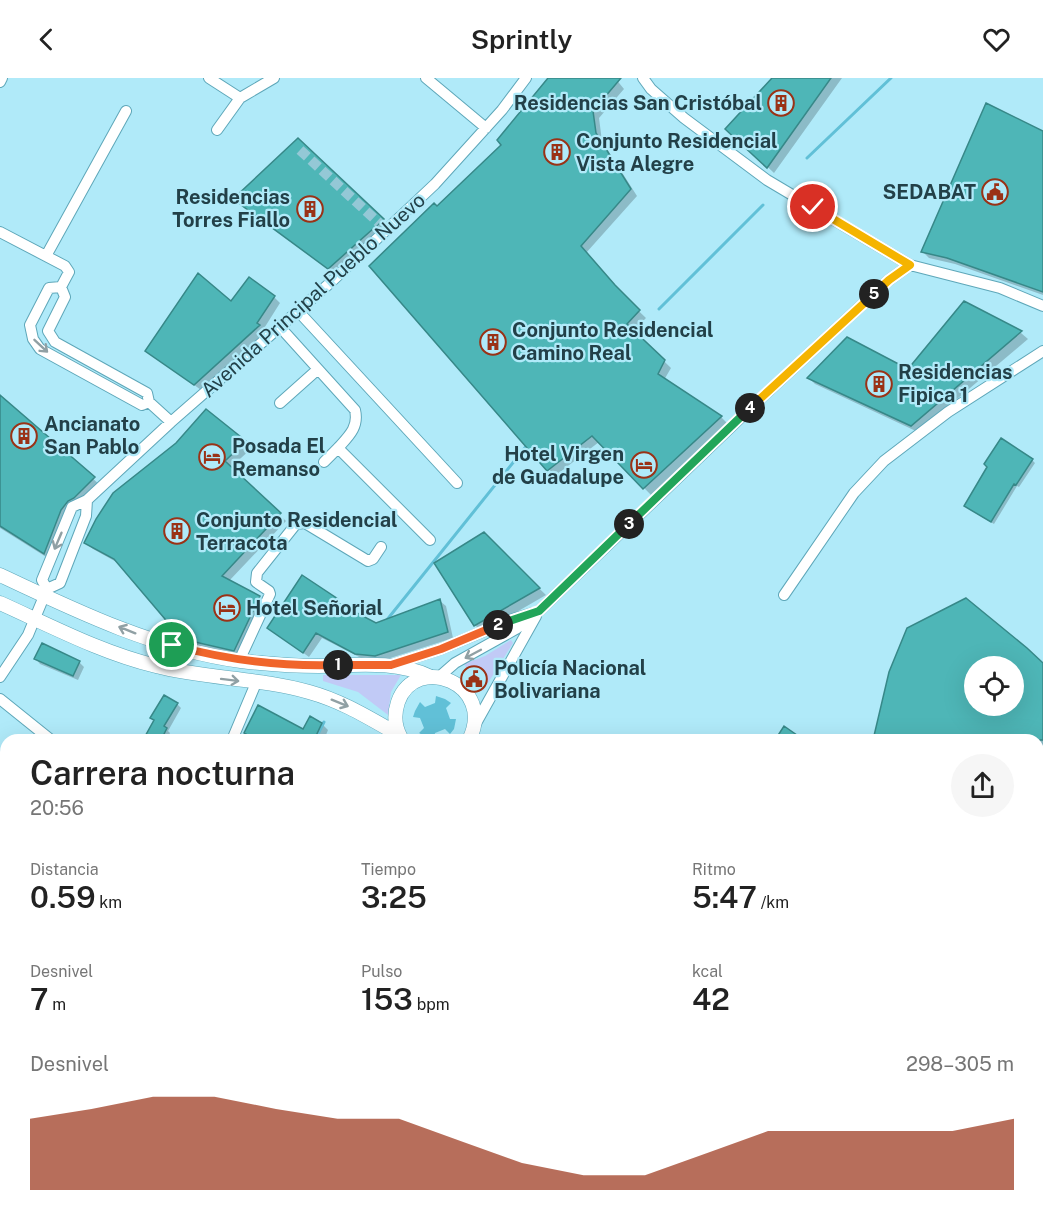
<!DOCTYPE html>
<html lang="es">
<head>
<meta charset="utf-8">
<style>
	:root { --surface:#fff; --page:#f6f6f6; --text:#222; --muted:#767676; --accent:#9a3216 }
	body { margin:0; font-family:"Public Sans",sans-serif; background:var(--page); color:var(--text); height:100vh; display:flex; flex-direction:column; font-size:22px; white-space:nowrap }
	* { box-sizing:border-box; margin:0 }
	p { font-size:20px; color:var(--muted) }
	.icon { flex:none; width:33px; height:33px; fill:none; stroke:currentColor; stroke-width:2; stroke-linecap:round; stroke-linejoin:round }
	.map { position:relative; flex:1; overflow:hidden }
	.sheet { position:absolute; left:0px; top:656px; width:1044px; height:488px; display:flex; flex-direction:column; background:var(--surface); border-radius:18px 18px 0 0; box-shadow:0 6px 24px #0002 }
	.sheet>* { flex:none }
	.tools { position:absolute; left:964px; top:578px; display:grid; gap:12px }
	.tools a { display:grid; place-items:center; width:60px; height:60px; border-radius:50%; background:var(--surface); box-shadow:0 6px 24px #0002; font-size:30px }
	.pin { position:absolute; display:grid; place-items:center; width:51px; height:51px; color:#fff; margin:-26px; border:3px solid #fff; border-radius:50%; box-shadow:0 2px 6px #0007 }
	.km { position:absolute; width:30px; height:30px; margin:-15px; border-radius:50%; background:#222; color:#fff; font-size:16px; line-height:30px; text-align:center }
	.round { display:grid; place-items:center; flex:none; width:63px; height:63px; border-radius:32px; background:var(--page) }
	.summary { display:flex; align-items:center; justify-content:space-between; height:102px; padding:0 30px }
	h1 { font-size:33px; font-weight:600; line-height:45px }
	.stats { display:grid; grid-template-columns:repeat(3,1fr); gap:9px; height:102px; padding:6px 30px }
	.stats div { display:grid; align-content:center }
	.stats b { font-size:30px; font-weight:600 }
	.stats small { font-size:16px; font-weight:400 }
	.stats p { font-size:16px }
	.chart { height:168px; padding:12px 30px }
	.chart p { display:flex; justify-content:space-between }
	.chart svg { width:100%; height:108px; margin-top:6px; fill:var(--accent); opacity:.7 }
	header { display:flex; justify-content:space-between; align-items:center; height:78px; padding:0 30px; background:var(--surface); font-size:27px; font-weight:600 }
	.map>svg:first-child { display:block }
	.green { fill:#c1caf6 }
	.water { fill:#61c0d7 }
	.shadow { fill:#0003; fill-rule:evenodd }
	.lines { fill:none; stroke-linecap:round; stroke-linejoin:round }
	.stream { stroke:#61c0d7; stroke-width:3 }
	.building { fill:#4eb6b7; stroke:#378888; stroke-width:1.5; fill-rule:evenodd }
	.minor-tunnel { stroke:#94c8d6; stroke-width:10; stroke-dasharray:10 5; stroke-linecap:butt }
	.minor-casing { stroke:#5ea7b9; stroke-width:12 }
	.tertiary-casing { stroke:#5ea7b9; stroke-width:14 }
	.secondary-casing { stroke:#5ea7b9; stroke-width:15 }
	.minor { stroke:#fff; stroke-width:10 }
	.tertiary { stroke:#fff; stroke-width:12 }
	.secondary { stroke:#fff; stroke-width:14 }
	.oneway { stroke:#90a0a4 }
	.split-1-casing { stroke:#fff; stroke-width:12 }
	.split-2-casing { stroke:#fff; stroke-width:12 }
	.split-3-casing { stroke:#fff; stroke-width:12 }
	.split-4-casing { stroke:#fff; stroke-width:12 }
	.split-5-casing { stroke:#fff; stroke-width:12 }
	.split-6-casing { stroke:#fff; stroke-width:12 }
	.split-1 { stroke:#f0652b; stroke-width:8 }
	.split-2 { stroke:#f0652b; stroke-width:8 }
	.split-3 { stroke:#22a559; stroke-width:8 }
	.split-4 { stroke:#22a559; stroke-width:8 }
	.split-5 { stroke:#f5b400; stroke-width:8 }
	.split-6 { stroke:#f5b400; stroke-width:8 }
	.labels { text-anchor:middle; stroke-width:4.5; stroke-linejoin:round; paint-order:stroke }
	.poi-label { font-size:20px; font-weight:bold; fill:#224048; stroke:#b0eaf9; text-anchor:start }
	.street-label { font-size:20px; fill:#224048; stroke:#b0eaf9 }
</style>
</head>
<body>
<header><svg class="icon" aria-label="back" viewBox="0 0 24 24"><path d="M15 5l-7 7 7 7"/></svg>Sprintly<svg class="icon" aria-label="heart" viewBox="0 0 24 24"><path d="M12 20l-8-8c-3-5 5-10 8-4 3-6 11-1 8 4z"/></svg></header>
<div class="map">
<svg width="1043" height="1142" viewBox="0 0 1043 1142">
	<rect width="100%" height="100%" fill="#b0eaf9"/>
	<!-- green -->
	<path class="green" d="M511,562L513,565L483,613L464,586L485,578Z
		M323,597H401L391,614L388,637L358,614L323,603Z
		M705,1137H986L983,1142H706Z"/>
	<!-- water -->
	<path class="water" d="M436,618L445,621L451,625L446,630L450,641H456L454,651L450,656L445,651L435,655L434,661L428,660L419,655L424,650L420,640L413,639L415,633L420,624L425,629L435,625Z"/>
	<!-- shadow -->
	<path class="shadow" d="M550,0H615L624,11L599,40L602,63L637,118L586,175L620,215L646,240L633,253L671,290L664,302L721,339L728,346L651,417L599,364L555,398L371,188L437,130L503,67Z
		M774,0H842L774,95L727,50Z
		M1043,55V217L955,186L929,180L923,174Z
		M298,62L389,148L335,196L235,121Z
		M274,219L280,225L263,252L265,254L201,312L147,272Z
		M964,225L1021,255L1028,261L918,354L815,306L809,300L909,293Z
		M0,319L100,407L67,439L51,482L0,450Z
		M206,333L252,370L230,390L286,443L229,503L259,519L266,526L240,578L190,567L120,486L93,471L86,465Z
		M1032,382L1035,385L1019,409L1017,408L994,446L969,431Z
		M483,456L546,517L482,554L475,547Z
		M303,499L343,528L376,547L440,523L446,528L453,560L381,583L363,581L322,560L309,579L269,550Z
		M909,551L1043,587V696L1038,704V662H875ZM975,588H1014V627H975Z
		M36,581L79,584L84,589L78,602L40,586Z
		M177,626L181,630L168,653L170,655L167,662H145L155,643Z
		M322,646L328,652L324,662H253L246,655L304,653Z
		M1038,853L1043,856V1045L1038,1052Z
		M1038,1125L1043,1129V1142H1021L1024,1137H1038Z"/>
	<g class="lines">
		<!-- stream -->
		<path class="stream" d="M807,80L891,0
			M659,231L763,127
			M386,543L528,366
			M315,662L324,644
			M45,1142L48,1137"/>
	</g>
	<!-- building -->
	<path class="building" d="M548,0H621L593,33L596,55L631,111L581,168L615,207L640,232L627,246L665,282L658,296L722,338L643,411L592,358L547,393L369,188L434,125L437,128L501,67L497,62Z
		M772,0H831L767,90L725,51Z
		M986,25L1043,53V214L947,180L921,174Z
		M298,60L384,141L328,191L233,121Z
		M198,195L231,223L249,199L275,218L257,245L260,247L194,307L145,273Z
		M964,223L1022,253L911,348L807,300L847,259L908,291Z
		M0,317L95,399L74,420L68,423L61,432L44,476L0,448Z
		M206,331L246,363L225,383L281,435L222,498L260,518L234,573L182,561L114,481L84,465L96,441L113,415L176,365Z
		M1001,360L1033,381L1016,407L1014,406L991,444L964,428L987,389L984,386Z
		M484,454L540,510L474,548L434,485Z
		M302,497L338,521L336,524L376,545L440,521L448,554L375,578L355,576L316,555L303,575L267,550Z
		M966,520L1027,570L1043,585V662H873L889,594L907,550ZM975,588H1014V627H975Z
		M42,565L80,583L73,598L34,581Z
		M164,617L178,625L164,648L167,650L161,662H143L154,642L150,640Z
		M258,627L303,651L310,638L322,645L314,662H256L244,655Z
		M784,648L804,662H775Z"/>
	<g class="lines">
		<!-- minor-tunnel -->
		<path class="minor-tunnel" d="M300,72L379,145"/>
		<!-- minor casing -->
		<g class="minor-casing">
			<path id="minor" d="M209,0L240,20
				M426,0L486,50
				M643,0L651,11L684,40L767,102L910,187L1000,210L1043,228
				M0,4L2,0
				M217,52L240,20L274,0
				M0,154L65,188L69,194L61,209L65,219L48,253L55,264L147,315L149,324L142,327L40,271L33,261L30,247L49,210L61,209
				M46,178L126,33
				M298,233L457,405
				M280,249L355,332C359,349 349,358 338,370L430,462
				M149,324L171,344
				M280,325L317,292
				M324,384L338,370
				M47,511L42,502L72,429L87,422L171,344L330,205L435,106L502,32L526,0
				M784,517L854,415L884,383L948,334L1043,273
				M239,583L270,516L269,513L256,504L257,495L296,446L305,445L368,483L373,481L381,469
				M391,587L441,571L513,541L533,535
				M0,599L28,557L47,511L60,505L86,438L87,422
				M439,599L455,585L516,551L539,533L760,321L889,202L910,187
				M0,621L51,662
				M475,647L536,538
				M232,662L256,605
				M1038,718L1043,710
				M0,765L6,769
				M1038,815L1043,819
				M0,910L6,913
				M0,1097L4,1099
				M1038,1111L1043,1115
				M226,1142L228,1137
				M470,1142L475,1137"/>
		</g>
		<!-- tertiary casing -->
		<g class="tertiary-casing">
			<path id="tertiary" d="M1038,1059L1043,1052
				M1038,1087L1043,1080
				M979,1142L983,1137
				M999,1142L1002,1137"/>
		</g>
		<!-- secondary casing -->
		<g class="secondary-casing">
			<path id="secondary" d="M0,497C76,533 157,572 241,583C267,586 293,588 319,588C357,587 396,582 431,599
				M0,525C51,548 102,575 156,588C206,601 261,600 309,614C342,623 369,640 399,657
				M401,660C394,648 394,636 398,624C416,574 497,606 469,662
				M556,1137L557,1142
				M574,1137L575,1142"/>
		</g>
		<!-- minor -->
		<use href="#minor" class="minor"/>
		<!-- tertiary -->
		<use href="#tertiary" class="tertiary"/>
		<!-- secondary -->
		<use href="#secondary" class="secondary"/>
	</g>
	<!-- one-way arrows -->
	<defs><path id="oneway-shaft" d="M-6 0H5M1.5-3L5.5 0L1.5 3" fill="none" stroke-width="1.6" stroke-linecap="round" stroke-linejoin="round" transform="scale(1.5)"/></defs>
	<g class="oneway">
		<use href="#oneway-shaft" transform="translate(41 268) rotate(43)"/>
		<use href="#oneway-shaft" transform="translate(58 463) rotate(113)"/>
		<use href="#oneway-shaft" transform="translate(127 552) rotate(-158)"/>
		<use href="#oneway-shaft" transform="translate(473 576) rotate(152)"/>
		<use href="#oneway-shaft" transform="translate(230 602) rotate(7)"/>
		<use href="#oneway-shaft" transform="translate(340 625) rotate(22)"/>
	</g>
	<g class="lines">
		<!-- split-1 casing -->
		<g class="split-1-casing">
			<path id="split-1" d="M172,567C227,582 281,589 338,587"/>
		</g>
		<!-- split-2 casing -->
		<g class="split-2-casing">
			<path id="split-2" d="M338,587H391L441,571L498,547"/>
		</g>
		<!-- split-3 casing -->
		<g class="split-3-casing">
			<path id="split-3" d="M498,547L539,533L629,446"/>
		</g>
		<!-- split-4 casing -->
		<g class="split-4-casing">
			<path id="split-4" d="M629,446L750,330"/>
		</g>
		<!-- split-5 casing -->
		<g class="split-5-casing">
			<path id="split-5" d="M750,330L874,216"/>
		</g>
		<!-- split-6 casing -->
		<g class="split-6-casing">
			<path id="split-6" d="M813,129L910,187L889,202L874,216"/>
		</g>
		<!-- split-1 -->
		<use href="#split-1" class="split-1"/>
		<!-- split-2 -->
		<use href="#split-2" class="split-2"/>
		<!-- split-3 -->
		<use href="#split-3" class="split-3"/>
		<!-- split-4 -->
		<use href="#split-4" class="split-4"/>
		<!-- split-5 -->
		<use href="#split-5" class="split-5"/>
		<!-- split-6 -->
		<use href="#split-6" class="split-6"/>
	</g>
	<!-- icons -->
	<defs>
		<g id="building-ring" transform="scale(1.35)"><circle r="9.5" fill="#b0eaf9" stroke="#9a3216" stroke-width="1.5"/><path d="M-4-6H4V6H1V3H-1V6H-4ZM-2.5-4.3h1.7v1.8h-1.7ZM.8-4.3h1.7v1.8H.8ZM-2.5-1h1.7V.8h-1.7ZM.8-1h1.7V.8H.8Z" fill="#9a3216"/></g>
		<g id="civic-ring" transform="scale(1.35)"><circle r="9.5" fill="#b0eaf9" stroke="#9a3216" stroke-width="1.5"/><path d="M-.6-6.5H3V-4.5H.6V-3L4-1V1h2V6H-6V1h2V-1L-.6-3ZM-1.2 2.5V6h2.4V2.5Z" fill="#9a3216"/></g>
		<g id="hotel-ring" transform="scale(1.35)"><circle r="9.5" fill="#b0eaf9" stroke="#9a3216" stroke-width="1.5"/><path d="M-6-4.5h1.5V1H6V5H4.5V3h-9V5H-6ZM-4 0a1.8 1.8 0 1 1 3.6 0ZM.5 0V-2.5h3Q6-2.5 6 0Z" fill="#9a3216"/></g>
	</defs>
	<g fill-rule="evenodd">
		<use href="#building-ring" x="781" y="25"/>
		<use href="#building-ring" x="557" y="74"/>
		<use href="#civic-ring" x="995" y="114"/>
		<use href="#building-ring" x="310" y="131"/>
		<use href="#building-ring" x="493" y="264"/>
		<use href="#building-ring" x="879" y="306"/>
		<use href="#building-ring" x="24" y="358"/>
		<use href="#hotel-ring" x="212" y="379"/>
		<use href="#hotel-ring" x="644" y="387"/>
		<use href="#building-ring" x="177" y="453"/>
		<use href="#hotel-ring" x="227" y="530"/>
		<use href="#civic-ring" x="474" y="601"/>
	</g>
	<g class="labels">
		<!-- poi labels -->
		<g class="poi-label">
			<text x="762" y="32" text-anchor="end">Residencias San Cristóbal</text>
			<text x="576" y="70">Conjunto Residencial<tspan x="576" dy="23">Vista Alegre</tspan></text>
			<text x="976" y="121" text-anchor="end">SEDABAT</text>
			<text x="290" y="126" text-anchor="end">Residencias<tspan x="290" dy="23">Torres Fiallo</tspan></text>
			<text x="512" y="259">Conjunto Residencial<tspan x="512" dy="23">Camino Real</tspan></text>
			<text x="898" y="301">Residencias<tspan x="898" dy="23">Fipica 1</tspan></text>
			<text x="44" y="353">Ancianato<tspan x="44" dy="23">San Pablo</tspan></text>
			<text x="232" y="375">Posada El<tspan x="232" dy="23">Remanso</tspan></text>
			<text x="624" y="383" text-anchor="end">Hotel Virgen<tspan x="624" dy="23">de Guadalupe</tspan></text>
			<text x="196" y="449">Conjunto Residencial<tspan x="196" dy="23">Terracota</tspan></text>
			<text x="246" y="537">Hotel Señorial</text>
			<text x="494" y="597">Policía Nacional<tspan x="494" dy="23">Bolivariana</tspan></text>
		</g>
		<!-- street labels -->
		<g class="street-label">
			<text transform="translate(313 217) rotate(-42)" y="7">Avenida Principal Pueblo Nuevo</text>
		</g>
	</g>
</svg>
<div class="tools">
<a><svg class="icon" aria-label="locate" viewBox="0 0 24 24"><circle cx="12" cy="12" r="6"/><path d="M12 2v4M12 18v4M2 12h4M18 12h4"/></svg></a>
</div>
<div class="pin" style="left:172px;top:567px;background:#1e9e55"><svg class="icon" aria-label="arrive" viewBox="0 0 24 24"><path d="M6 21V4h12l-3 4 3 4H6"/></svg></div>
<div class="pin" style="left:813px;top:129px;background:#d93025"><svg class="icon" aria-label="check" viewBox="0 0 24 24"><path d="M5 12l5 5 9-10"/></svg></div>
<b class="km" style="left:338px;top:587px">1</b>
<b class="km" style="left:498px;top:547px">2</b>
<b class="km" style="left:629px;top:446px">3</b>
<b class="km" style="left:750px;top:330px">4</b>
<b class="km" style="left:874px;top:216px">5</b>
<section class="sheet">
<div class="summary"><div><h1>Carrera nocturna</h1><p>20:56</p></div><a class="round"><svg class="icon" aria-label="share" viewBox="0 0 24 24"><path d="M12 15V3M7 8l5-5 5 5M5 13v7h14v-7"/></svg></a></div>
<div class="stats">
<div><p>Distancia</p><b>0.59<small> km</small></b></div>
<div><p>Tiempo</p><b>3:25</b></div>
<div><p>Ritmo</p><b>5:47<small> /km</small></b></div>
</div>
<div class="stats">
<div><p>Desnivel</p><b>7<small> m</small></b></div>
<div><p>Pulso</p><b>153<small> bpm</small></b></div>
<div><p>kcal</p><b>42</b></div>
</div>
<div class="chart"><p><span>Desnivel</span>298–305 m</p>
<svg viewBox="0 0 160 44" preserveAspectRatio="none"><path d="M0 44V15L10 11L20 6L30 6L40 11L50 15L60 15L70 24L80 33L90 38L100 38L110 29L120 20L130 20L140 20L150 20L160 15V44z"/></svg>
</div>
</section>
</div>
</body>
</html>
